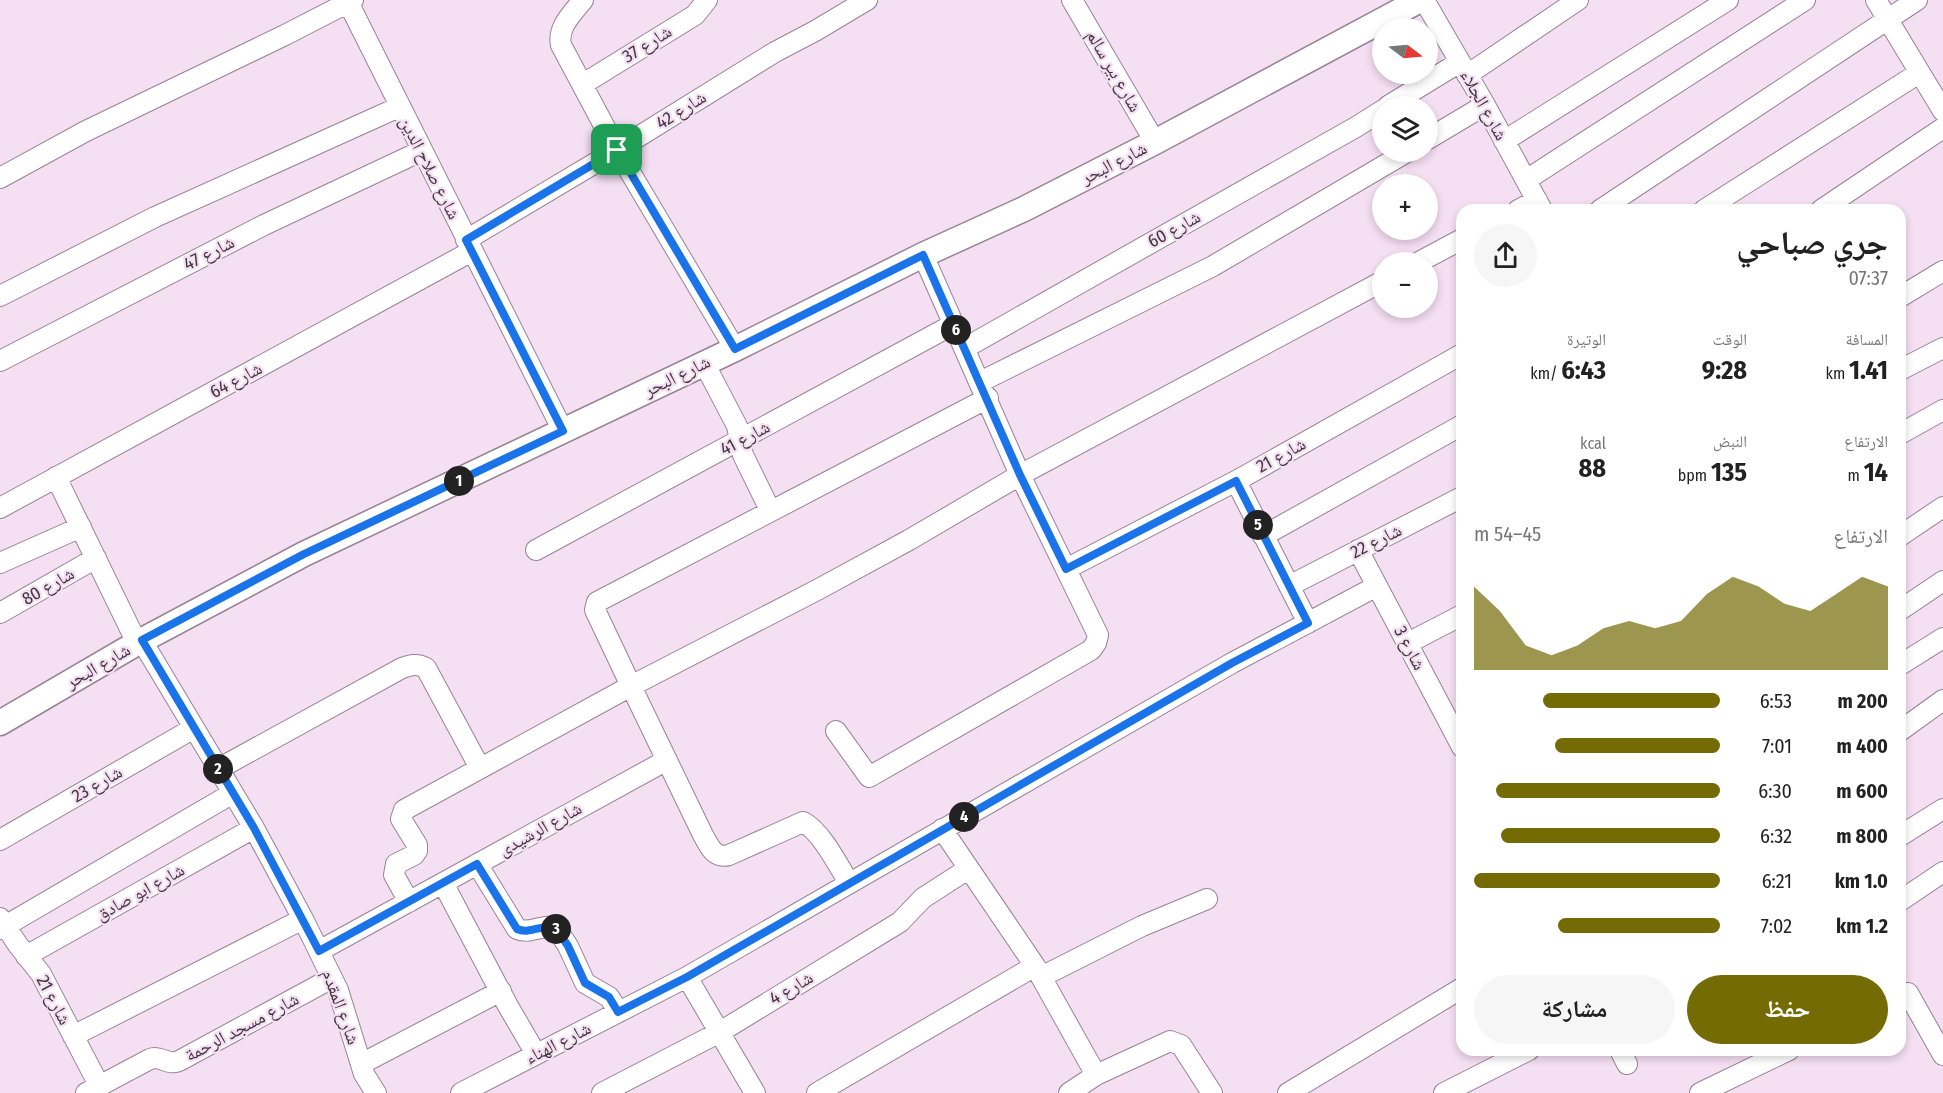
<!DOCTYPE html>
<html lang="ar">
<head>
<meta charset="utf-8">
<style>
	:root { --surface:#fff; --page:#f6f6f6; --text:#222; --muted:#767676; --accent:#746b05 }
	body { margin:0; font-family:"Fira Sans Condensed","Noto Naskh Arabic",sans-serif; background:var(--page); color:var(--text); direction:rtl; height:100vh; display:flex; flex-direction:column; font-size:22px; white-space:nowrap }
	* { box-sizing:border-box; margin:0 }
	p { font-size:20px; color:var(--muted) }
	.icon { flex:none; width:33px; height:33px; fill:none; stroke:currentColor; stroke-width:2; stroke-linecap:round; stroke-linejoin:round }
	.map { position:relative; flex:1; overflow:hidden; direction:ltr }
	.drawer { position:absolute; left:1456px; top:204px; width:450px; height:852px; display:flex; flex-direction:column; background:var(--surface); border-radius:18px; box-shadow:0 3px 9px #0003; direction:rtl }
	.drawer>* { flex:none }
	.needle { width:39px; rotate:106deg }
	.tools { position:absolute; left:1372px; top:18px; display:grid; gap:12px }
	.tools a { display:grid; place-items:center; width:66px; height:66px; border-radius:50%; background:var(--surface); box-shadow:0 3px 9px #0003; font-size:30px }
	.pin { position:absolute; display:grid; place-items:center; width:51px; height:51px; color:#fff; margin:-26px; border-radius:12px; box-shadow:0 3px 9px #0006 }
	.km { position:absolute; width:30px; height:30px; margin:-15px; border-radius:50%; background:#222; color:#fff; font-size:16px; line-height:30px; text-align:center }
	.round { display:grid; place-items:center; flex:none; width:63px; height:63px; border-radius:32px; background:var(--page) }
	.headline { display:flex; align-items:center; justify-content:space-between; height:102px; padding:0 18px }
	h1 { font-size:33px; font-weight:700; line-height:45px }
	.stats { display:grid; grid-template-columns:repeat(3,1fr); gap:9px; height:102px; padding:6px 18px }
	.stats div { display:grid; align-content:center }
	.stats b { font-size:26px; font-weight:700 }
	.stats small { font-size:16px; font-weight:400 }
	.stats p { font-size:16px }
	.chart { height:168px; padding:12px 18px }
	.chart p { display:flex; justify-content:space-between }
	.chart svg { width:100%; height:108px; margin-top:6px; fill:var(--accent); opacity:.7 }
	.button { display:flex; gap:12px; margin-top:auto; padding:12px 18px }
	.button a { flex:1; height:69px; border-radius:36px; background:var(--accent); color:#fff; font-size:24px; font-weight:700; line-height:69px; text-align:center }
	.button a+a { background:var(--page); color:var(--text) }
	ul { padding:0 18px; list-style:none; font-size:20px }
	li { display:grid; grid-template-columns:96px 72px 1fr; align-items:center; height:45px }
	li i { height:15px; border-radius:8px; background:var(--accent) }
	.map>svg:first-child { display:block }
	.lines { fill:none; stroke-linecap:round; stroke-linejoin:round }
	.minor-casing { stroke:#978395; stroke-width:22 }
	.tertiary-casing { stroke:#978395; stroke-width:27 }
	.minor { stroke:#fff; stroke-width:20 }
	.tertiary { stroke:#fff; stroke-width:24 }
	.route-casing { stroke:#fff; stroke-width:12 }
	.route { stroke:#1a73e8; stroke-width:8 }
	.labels { text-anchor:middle; stroke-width:4.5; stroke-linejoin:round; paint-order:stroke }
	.street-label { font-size:18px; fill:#40373f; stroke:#f5dff3 }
</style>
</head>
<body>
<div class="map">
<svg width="1943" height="1093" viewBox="0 0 1943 1093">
	<rect width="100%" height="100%" fill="#f5dff3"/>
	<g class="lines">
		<!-- minor casing -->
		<g class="minor-casing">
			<path id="minor" d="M347,0L563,431
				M583,0C573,13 557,27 561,45L617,150L735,349
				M1072,0L1155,142
				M1424,0L1485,105L1542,210
				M1876,0L1943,111
				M1467,75L1578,0
				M583,84L695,15L707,0
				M1388,106L1460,62
				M1428,139L1485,105
				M1504,141L1728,0
				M0,178L86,131L285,35L353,0
				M1526,180L1805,0
				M1518,210L1537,200
				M1600,210L1917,0
				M1704,210L1919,73
				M1821,210L1943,128
				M466,240L617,150L775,52L815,31L867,0
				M1419,262L1462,239
				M0,296L155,217L399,107
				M1900,297L1943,271
				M965,348L1356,127L1383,110
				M0,361L264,225L421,151
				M704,363L737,426L743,455L770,510
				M1900,370L1943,348
				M980,382L1213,266L1407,152
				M988,398L597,602L595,610L631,686L817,590L909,540L1020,475L1383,281
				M1900,434L1943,410
				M56,477L137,643
				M1236,481L1308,623
				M0,508L472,251
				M1263,536L1462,425
				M1900,536L1943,507
				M536,550L954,324
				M1358,550L1462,747
				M0,563L81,527
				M1066,569L1236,481L1462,354
				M1289,586L1462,497
				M1900,610L1943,581
				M0,613L96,558
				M142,641L254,828L303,919L338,990L364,1074L376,1093
				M1408,643L1462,615
				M1900,665L1943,638
				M836,731L869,777L1091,650L1096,643L1098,635L1020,475L923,255
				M1900,731L1943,700
				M218,769L402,668C411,665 417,663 426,668L480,768
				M942,829L1035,966
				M1900,836L1943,809
				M0,840L194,728
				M477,864L517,929C530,935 543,923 556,928L568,946L585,983L609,997L619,1012
				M443,883L508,1006L536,1054
				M1900,901L1943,872
				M409,902L394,875L396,864L414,855L417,851V845L401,819L404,810L631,686L703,835C710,847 714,859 729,855L803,822C821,831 838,865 849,883
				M0,918L18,945L41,974L100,1087
				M0,929L233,793
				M319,951L667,760
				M26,956L254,828
				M687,977L755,1093
				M1041,977L1142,926L1207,899
				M1908,993L1943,1055
				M73,1036L303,919
				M1620,1050L1627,1064
				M361,1064L501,991
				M86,1093L150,1059C161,1055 168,1066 179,1061L332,978
				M461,1093L687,977L1232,663L1377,586
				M602,1093L720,1032L900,922L923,898L968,869
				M817,1093L1035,966L1096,1075
				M1069,1093L1096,1075L1170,1041L1181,1045L1212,1093
				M1288,1093L1462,988
				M1444,1093L1529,1050
				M1700,1093L1789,1050"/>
		</g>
		<!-- tertiary casing -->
		<g class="tertiary-casing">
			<path id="tertiary" d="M0,723L137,643L304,554L735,349L923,255L1024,209L1155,142L1420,0"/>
		</g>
		<!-- minor -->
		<use href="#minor" class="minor"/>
		<!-- tertiary -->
		<use href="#tertiary" class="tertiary"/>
	</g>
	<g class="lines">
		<!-- route casing -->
		<g class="route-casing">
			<path id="route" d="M617,150L735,349L923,255L1020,475L1066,569L1236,481L1308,623L1232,663L687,977L618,1012L609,997L585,983L568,946L556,928C543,923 530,935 517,929L477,864L319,951L254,828L142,640L304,554L563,431L466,240Z"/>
		</g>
		<!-- route -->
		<use href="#route" class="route"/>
	</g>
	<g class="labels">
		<!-- street labels -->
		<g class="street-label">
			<text transform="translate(647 44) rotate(-32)" y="6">شارع 37</text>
			<text transform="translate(1114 71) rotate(60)" y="6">شارع بير سالم</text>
			<text transform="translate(1484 105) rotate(61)" y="6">شارع الجلاء</text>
			<text transform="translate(681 110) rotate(-32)" y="6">شارع 42</text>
			<text transform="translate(1114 163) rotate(-27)" y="6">شارع البحر</text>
			<text transform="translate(430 168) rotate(63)" y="6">شارع صلاح الدين</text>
			<text transform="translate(1174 229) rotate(-29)" y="6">شارع 60</text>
			<text transform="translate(209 253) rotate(-27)" y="6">شارع 47</text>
			<text transform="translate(677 376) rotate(-26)" y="6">شارع البحر</text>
			<text transform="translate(236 380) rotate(-28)" y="6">شارع 64</text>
			<text transform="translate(745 438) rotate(-28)" y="6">شارع 41</text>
			<text transform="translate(1281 455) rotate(-29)" y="6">شارع 21</text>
			<text transform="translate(1376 541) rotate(-27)" y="6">شارع 22</text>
			<text transform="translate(48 586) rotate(-30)" y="6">شارع 80</text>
			<text transform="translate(1410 648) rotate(62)" y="6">شارع 3</text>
			<text transform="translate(98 666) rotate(-30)" y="6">شارع البحر</text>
			<text transform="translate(97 784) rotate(-30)" y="6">شارع 23</text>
			<text transform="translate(540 829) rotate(-29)" y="6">شارع الرشيدى</text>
			<text transform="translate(140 892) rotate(-29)" y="6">شارع ابو صادق</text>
			<text transform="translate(791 988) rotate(-31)" y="6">شارع 4</text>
			<text transform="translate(54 1000) rotate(62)" y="6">شارع 21</text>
			<text transform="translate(341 1007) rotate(70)" y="6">شارع المقدم</text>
			<text transform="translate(242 1027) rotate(-28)" y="6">شارع مسجد الرحمة</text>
			<text transform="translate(558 1043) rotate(-27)" y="6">شارع الهناء</text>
		</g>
	</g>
</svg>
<div class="tools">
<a><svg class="needle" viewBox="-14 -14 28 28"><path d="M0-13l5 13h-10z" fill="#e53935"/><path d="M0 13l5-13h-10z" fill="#767676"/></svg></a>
<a><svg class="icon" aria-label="layers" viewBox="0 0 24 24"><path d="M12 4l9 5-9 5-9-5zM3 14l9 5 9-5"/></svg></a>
<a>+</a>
<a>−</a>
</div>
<div class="pin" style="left:617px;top:150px;background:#1e9e55"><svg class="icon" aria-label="arrive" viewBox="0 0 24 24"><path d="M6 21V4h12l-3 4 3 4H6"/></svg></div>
<b class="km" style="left:459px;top:481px">1</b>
<b class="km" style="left:218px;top:769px">2</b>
<b class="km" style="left:556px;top:929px">3</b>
<b class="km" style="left:964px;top:817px">4</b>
<b class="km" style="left:1258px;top:525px">5</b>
<b class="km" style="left:956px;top:330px">6</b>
<section class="drawer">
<div class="headline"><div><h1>جري صباحي</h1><p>07:37</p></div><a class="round"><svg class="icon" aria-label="share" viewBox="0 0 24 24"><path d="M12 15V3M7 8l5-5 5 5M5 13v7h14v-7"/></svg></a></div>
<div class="stats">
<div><p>المسافة</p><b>1.41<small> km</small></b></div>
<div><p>الوقت</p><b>9:28</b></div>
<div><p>الوتيرة</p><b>6:43<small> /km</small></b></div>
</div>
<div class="stats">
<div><p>الارتفاع</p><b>14<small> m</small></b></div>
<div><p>النبض</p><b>135<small> bpm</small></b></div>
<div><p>kcal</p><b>88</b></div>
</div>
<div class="chart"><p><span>الارتفاع</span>45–54 m</p>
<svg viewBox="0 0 160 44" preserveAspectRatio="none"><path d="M0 44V10L10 20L20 34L30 38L40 34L50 27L60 24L70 27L80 24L90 13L100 6L110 10L120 17L130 20L140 13L150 6L160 10V44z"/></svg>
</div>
<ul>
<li><b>200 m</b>6:53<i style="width:72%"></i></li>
<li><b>400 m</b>7:01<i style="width:67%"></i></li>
<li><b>600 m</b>6:30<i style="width:91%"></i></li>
<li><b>800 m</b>6:32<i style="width:89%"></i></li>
<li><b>1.0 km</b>6:21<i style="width:100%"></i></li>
<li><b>1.2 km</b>7:02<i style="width:66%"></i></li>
</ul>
<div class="button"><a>حفظ</a><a>مشاركة</a></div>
</section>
</div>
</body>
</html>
